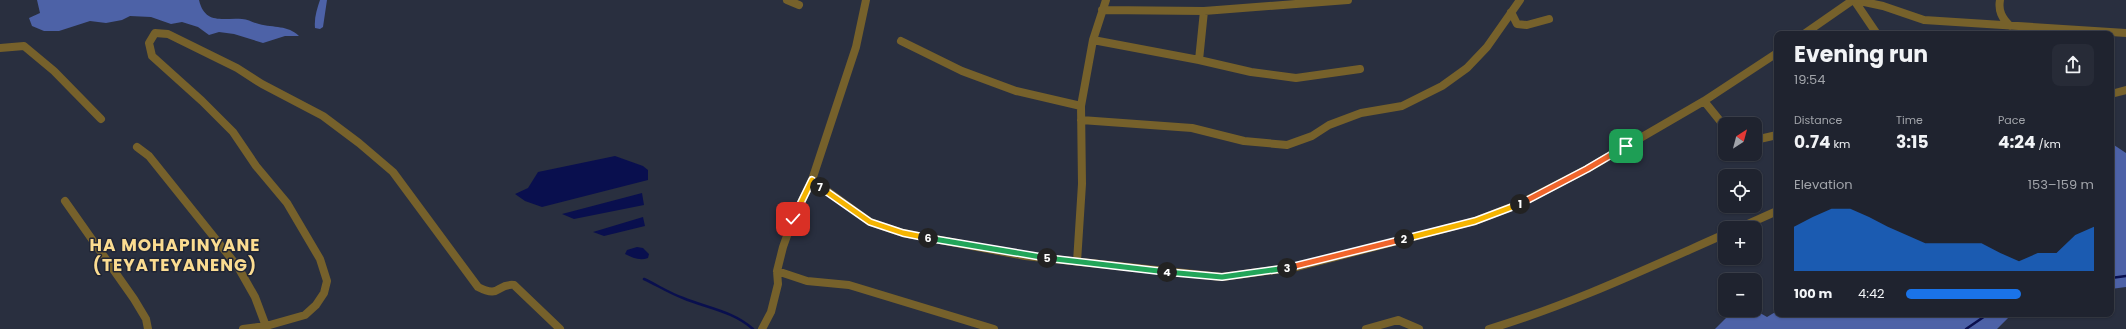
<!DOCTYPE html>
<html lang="en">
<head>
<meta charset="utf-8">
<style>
	:root { --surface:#1f232f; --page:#272b37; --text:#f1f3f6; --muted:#a1a4aa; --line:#3c404b; --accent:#1a73e8 }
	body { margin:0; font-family:Poppins,sans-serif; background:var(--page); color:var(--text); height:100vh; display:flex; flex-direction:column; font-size:15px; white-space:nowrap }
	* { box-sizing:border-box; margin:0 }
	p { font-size:13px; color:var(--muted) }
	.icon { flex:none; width:22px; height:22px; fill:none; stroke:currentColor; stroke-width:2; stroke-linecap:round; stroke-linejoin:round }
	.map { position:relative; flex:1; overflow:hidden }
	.details { position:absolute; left:1774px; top:31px; width:340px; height:286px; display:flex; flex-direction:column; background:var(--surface); border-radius:8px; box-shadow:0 1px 3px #0004,0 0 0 1px var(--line) }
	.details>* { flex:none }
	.needle { width:26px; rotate:36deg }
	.buttons { position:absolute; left:1718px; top:117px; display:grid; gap:8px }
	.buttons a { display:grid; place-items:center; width:44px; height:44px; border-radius:8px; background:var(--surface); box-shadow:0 1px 3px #0004,0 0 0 1px var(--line); font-size:20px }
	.pin { position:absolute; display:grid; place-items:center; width:34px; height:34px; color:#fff; margin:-17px; border-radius:8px; box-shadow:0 2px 6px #0006 }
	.km { position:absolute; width:20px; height:20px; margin:-10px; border-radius:50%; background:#222; color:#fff; font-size:11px; line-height:20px; text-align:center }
	.round { display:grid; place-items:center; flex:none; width:42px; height:42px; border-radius:8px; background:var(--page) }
	.summary { display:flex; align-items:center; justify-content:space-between; height:68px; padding:0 20px }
	h1 { font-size:22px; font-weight:700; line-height:30px }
	.figures { display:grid; grid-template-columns:repeat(3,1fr); gap:6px; height:68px; padding:4px 20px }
	.figures div { display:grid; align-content:center }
	.figures b { font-size:17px; font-weight:700 }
	.figures small { font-size:11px; font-weight:400 }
	.figures p { font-size:11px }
	.chart { height:112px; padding:8px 20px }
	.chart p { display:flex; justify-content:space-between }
	.chart svg { width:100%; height:72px; margin-top:4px; fill:var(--accent); opacity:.7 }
	ul { padding:0 20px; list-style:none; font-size:13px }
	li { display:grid; grid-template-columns:64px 48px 1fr; align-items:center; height:30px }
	li i { height:10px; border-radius:5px; background:var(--accent) }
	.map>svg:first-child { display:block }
	.forest { fill:#4d62a7 }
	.water { fill:#090f4e }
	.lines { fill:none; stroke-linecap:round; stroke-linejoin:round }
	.stream { stroke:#090f4e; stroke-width:2.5 }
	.minor { stroke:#76612b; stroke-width:8 }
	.split-1-casing { stroke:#fff; stroke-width:8 }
	.split-2-casing { stroke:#fff; stroke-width:8 }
	.split-3-casing { stroke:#fff; stroke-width:8 }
	.split-4-casing { stroke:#fff; stroke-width:8 }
	.split-5-casing { stroke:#fff; stroke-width:8 }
	.split-6-casing { stroke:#fff; stroke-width:8 }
	.split-7-casing { stroke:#fff; stroke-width:8 }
	.split-8-casing { stroke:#fff; stroke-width:8 }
	.split-1 { stroke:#f0652b; stroke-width:5 }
	.split-2 { stroke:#f5b400; stroke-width:5 }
	.split-3 { stroke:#f0652b; stroke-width:5 }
	.split-4 { stroke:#22a559; stroke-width:5 }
	.split-5 { stroke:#22a559; stroke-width:5 }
	.split-6 { stroke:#22a559; stroke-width:5 }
	.split-7 { stroke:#f5b400; stroke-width:5 }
	.split-8 { stroke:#f5b400; stroke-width:5 }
	.labels { text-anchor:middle; stroke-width:3; stroke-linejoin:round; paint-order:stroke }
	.district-label { font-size:17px; font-weight:bold; letter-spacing:1px; fill:#fbdc91; stroke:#202535 }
</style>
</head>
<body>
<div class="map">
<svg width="2126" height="329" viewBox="0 0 2126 329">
	<rect width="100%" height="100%" fill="#292f3f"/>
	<!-- forest -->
	<path class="forest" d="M37,0H199C205,26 225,17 242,19C248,19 253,23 259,24C274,28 288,25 299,36H285L263,43L234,34L219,32L209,35L198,27L182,22L171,24L151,17L130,16L122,20L106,23L90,21L59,31H44L32,26L29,18L40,13Z
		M320,0H327L323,27L320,29L315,28C314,18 317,9 320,0Z
		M2111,143L2126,153V287L2111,289Z
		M1734,310H1755L1767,317L1777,311V314H2012L1997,329H1715Z"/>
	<!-- water -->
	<path class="water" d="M615,156L643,166L648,170V180L542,207L525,201L515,194L528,188L538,172Z
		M642,193L644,205L574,219L562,214Z
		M643,217L645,226L604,236L593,232Z
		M637,247L643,248L649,254L648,258C640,261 633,258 625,254L627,250Z"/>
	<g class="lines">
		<!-- stream -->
		<path class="stream" d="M2111,278L2126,276
			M644,279C657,285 669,293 683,298C707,308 733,311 753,329
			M1966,329L1988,314"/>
		<!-- minor -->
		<path class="minor" d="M787,0L799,5
			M866,0L856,47L812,180L870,222L903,233L1025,256L1222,277L1297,267L1475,221L1519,204L1587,169L1704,101L1777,53
			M1854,0L1877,34
			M1855,0L1883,6L1924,20L2126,33
			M2000,0C1998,11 2002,18 2010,26
			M1102,10L1204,11L1348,0
			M1204,11L1199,60L1251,72L1296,78L1360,69
			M1511,12L1517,24L1527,25L1549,19
			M1804,34L1853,0
			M1093,40L1199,60
			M901,41L962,71L1016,91L1081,106
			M0,48L24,46L54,71L101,119
			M2111,94L2126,90
			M1704,101L1725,127
			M1081,120L1192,128L1244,141L1287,145L1312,136L1329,125L1361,113L1402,106L1442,86L1467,68L1487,47L1520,0
			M1755,140L1777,135
			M137,147L149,156L238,267L255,297L267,329
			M65,201L134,299L146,319L148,329
			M1739,228L1777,211
			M1077,262L1082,184L1081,106L1093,40L1106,0
			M777,271L807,281L849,285L994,329
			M243,329L266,326L305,315L316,305L324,293L327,281L320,259L287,203L256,166L233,132L202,101L152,56L149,43L155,33L168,34L237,68L262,84L323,116L359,143L393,172L478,287C501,299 496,283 514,285L560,329
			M762,329L771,312L778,284L777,271L783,247L793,219L812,180
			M1366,329L1398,320L1419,329
			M1489,329C1570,305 1648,268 1725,234"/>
	</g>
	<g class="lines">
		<!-- split-1 casing -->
		<g class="split-1-casing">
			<path id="split-1" d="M1520,204L1587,169L1626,146"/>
		</g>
		<!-- split-2 casing -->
		<g class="split-2-casing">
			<path id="split-2" d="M1404,239L1475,221L1520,204"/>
		</g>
		<!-- split-3 casing -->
		<g class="split-3-casing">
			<path id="split-3" d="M1287,268L1404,239"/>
		</g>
		<!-- split-4 casing -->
		<g class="split-4-casing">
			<path id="split-4" d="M1167,272L1222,277L1287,268"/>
		</g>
		<!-- split-5 casing -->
		<g class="split-5-casing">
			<path id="split-5" d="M1047,258L1167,272"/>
		</g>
		<!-- split-6 casing -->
		<g class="split-6-casing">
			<path id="split-6" d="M928,238L1047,258"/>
		</g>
		<!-- split-7 casing -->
		<g class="split-7-casing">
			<path id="split-7" d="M820,187L870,222L903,233L928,238"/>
		</g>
		<!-- split-8 casing -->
		<g class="split-8-casing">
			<path id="split-8" d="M793,219L812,180L820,187"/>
		</g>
		<!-- split-1 -->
		<use href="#split-1" class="split-1"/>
		<!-- split-2 -->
		<use href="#split-2" class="split-2"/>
		<!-- split-3 -->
		<use href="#split-3" class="split-3"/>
		<!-- split-4 -->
		<use href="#split-4" class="split-4"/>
		<!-- split-5 -->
		<use href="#split-5" class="split-5"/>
		<!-- split-6 -->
		<use href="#split-6" class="split-6"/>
		<!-- split-7 -->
		<use href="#split-7" class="split-7"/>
		<!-- split-8 -->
		<use href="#split-8" class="split-8"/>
	</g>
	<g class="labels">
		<!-- district labels -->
		<g class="district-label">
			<text x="175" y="251">HA MOHAPINYANE<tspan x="175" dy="20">(TEYATEYANENG)</tspan></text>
		</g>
	</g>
</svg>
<div class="buttons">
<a><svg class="needle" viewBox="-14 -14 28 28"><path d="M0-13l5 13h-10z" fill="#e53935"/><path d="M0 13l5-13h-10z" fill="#a1a4aa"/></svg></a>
<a><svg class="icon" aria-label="locate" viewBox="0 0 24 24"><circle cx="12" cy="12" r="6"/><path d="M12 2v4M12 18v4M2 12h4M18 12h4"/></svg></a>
<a>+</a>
<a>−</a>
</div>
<div class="pin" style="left:1626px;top:146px;background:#1e9e55"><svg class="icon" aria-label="arrive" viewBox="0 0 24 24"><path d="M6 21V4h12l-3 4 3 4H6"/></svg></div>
<div class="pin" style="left:793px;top:219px;background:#d93025"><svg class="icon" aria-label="check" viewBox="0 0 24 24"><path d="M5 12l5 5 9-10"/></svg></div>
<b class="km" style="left:1520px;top:204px">1</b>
<b class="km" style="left:1404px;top:239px">2</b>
<b class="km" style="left:1287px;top:268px">3</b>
<b class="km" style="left:1167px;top:272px">4</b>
<b class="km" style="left:1047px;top:258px">5</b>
<b class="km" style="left:928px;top:238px">6</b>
<b class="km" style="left:820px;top:187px">7</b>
<section class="details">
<div class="summary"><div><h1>Evening run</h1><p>19:54</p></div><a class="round"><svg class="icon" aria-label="share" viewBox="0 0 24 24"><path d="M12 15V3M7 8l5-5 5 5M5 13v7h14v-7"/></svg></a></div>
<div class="figures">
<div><p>Distance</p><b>0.74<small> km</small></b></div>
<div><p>Time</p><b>3:15</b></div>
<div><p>Pace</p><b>4:24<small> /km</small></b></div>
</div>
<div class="chart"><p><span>Elevation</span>153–159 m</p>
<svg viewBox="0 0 160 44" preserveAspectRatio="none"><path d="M0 44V17L10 11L20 6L30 6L40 11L50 17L60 22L70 27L80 27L90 27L100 27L110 33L120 38L130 33L140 33L150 22L160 17V44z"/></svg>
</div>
<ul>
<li><b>100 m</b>4:42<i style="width:61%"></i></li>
</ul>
</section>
</div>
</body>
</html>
